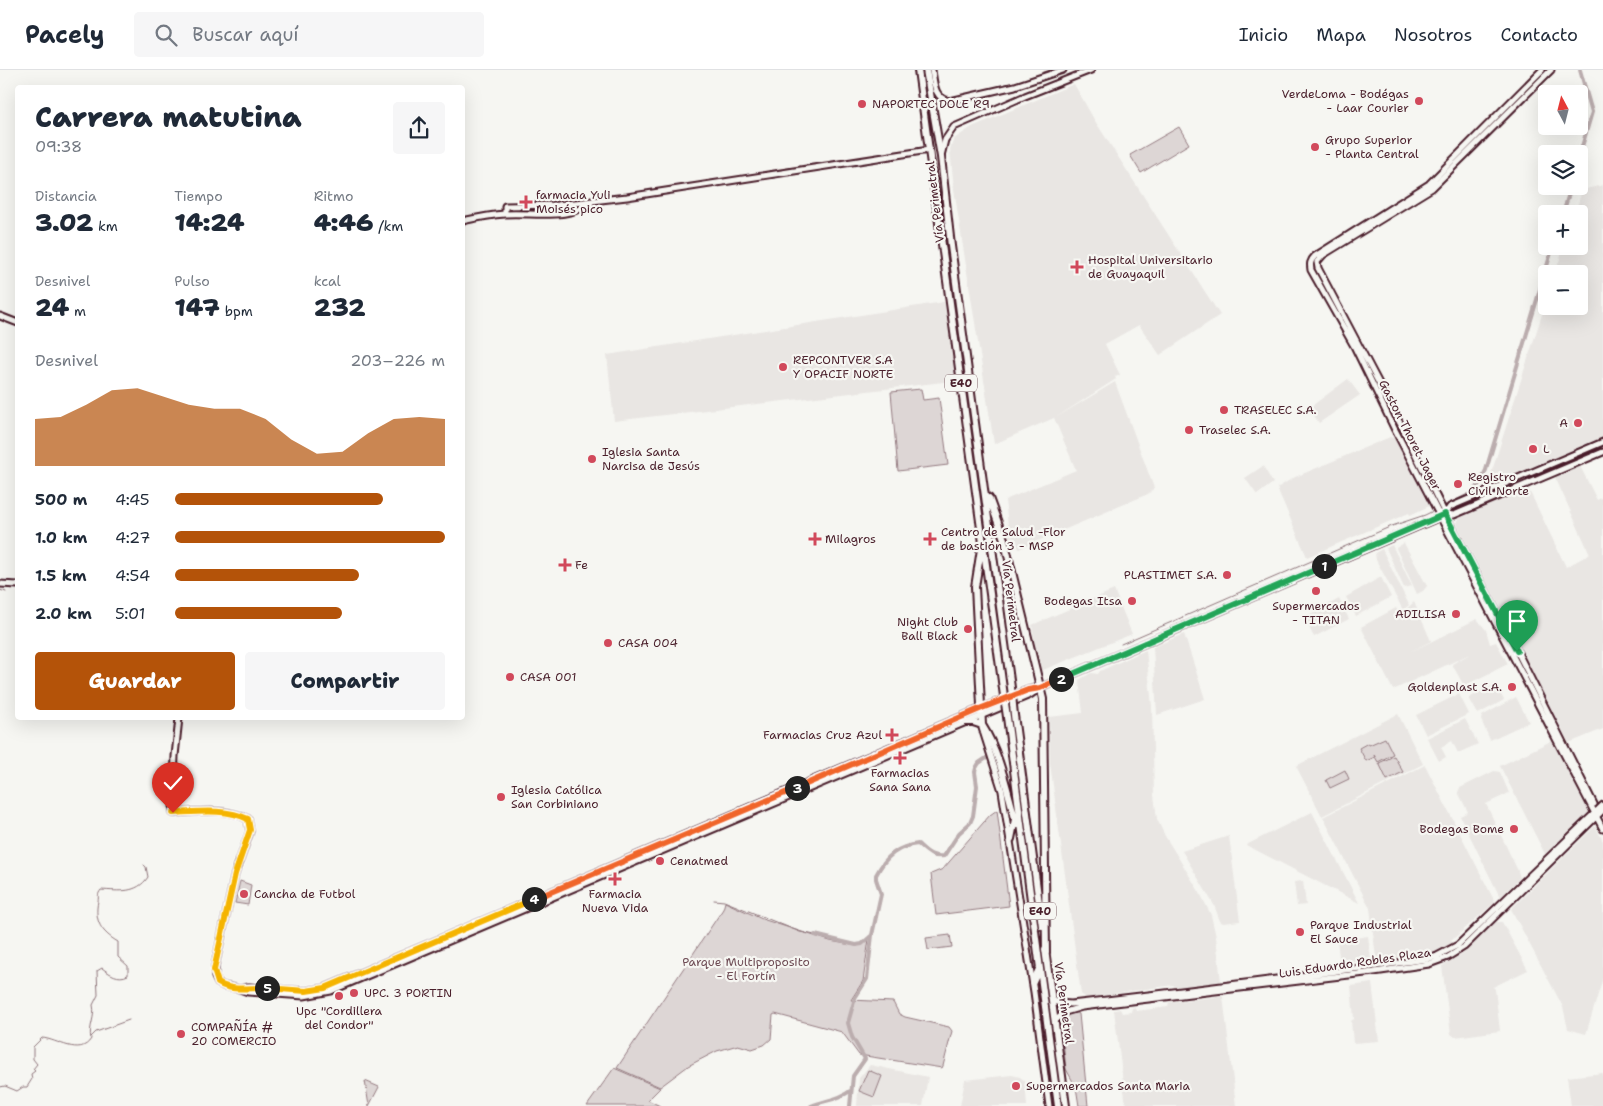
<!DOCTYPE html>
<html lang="es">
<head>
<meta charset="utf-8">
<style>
	:root { --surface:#fff; --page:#f6f6f7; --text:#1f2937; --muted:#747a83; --line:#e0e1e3; --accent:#b45309 }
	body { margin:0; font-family:"Shantell Sans",sans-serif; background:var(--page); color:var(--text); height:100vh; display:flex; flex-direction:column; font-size:19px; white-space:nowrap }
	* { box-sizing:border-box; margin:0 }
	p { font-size:16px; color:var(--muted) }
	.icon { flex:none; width:28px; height:28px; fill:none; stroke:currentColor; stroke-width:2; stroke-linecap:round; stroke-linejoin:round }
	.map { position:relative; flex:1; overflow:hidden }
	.sheet { position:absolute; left:15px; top:15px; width:450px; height:635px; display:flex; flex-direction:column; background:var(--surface); border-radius:5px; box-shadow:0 5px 20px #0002 }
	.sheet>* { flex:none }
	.needle { width:32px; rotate:353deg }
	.fabs { position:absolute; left:1538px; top:15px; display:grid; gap:10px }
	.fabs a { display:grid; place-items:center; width:50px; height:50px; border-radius:5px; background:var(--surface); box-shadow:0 5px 20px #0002; font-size:25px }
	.pin { position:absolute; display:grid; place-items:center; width:42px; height:42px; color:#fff; margin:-51px -21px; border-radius:50% 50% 50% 0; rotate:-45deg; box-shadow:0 0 5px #0007 }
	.pin .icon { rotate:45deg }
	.km { position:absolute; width:25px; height:25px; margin:-12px; border-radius:50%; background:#222; color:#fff; font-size:14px; line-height:25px; text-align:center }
	.round { display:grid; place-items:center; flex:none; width:52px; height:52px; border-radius:5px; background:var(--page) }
	.headline { display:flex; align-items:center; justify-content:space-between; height:85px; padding:0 20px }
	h1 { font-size:28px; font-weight:800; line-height:38px }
	.stats { display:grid; grid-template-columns:repeat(3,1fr); gap:8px; height:85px; padding:5px 20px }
	.stats div { display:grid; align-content:center }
	.stats b { font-size:25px; font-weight:800 }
	.stats small { font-size:14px; font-weight:400 }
	.stats p { font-size:14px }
	.chart { height:140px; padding:10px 20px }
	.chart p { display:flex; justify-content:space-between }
	.chart svg { width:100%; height:90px; margin-top:5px; fill:var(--accent); opacity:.7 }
	.cta { display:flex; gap:10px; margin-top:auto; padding:10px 20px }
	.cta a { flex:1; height:58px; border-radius:5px; background:var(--accent); color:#fff; font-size:20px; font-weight:800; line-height:58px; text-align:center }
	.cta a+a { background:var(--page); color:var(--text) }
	ul { padding:0 20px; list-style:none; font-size:16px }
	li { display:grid; grid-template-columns:80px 60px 1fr; align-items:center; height:38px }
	li i { height:12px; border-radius:6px; background:var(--accent) }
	header { display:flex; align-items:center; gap:30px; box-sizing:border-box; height:70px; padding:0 25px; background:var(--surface); border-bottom:1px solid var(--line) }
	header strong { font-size:24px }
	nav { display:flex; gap:28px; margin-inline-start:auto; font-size:18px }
	.search { width:350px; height:45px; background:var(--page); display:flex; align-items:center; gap:12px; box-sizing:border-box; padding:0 18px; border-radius:5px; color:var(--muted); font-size:19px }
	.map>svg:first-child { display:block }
	.built { fill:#e9e6e3 }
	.green { fill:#ddd6d5; stroke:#947a80 }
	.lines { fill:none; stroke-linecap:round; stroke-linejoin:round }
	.stream { stroke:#8e747a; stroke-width:1 }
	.canal { stroke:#bbadae; stroke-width:4 }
	.secondary-casing { stroke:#4a1f2b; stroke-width:9 }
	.highway-casing { stroke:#4a1f2b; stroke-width:10 }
	.secondary { stroke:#f6f6f2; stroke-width:5 }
	.highway { stroke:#f6f6f2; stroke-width:6 }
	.highway-bridge-casing { stroke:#4a1f2b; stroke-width:10; stroke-linecap:butt }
	.highway-bridge { stroke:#f6f6f2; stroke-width:6 }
	.split-1-casing { stroke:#fff; stroke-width:10 }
	.split-2-casing { stroke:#fff; stroke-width:10 }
	.split-3-casing { stroke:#fff; stroke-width:10 }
	.split-4-casing { stroke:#fff; stroke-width:10 }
	.split-5-casing { stroke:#fff; stroke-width:10 }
	.split-6-casing { stroke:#fff; stroke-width:10 }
	.split-1 { stroke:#22a559; stroke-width:6 }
	.split-2 { stroke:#22a559; stroke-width:6 }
	.split-3 { stroke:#f0652b; stroke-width:6 }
	.split-4 { stroke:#f0652b; stroke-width:6 }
	.split-5 { stroke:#f5b400; stroke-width:6 }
	.split-6 { stroke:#f5b400; stroke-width:6 }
	.poi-dot { fill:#d1495b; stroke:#f6f6f2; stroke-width:2 }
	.labels { text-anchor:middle; stroke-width:4.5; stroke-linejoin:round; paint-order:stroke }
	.shield { fill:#f6f6f2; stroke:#7e6067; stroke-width:1 }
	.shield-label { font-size:11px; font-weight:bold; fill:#4a1f2b }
	.poi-label { font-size:12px; fill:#4a1f2b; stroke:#f6f6f2; text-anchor:start }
	.street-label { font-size:12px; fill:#4a1f2b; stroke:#f6f6f2 }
	.park-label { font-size:12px; fill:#6f4d56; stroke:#f6f6f2 }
</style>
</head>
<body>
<header>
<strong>Pacely</strong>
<div class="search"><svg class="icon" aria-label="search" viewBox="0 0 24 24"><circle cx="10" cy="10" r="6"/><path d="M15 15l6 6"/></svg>Buscar aquí</div>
<nav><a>Inicio</a><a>Mapa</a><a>Nosotros</a><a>Contacto</a></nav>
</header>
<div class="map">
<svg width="1603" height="1036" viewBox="0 0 1603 1036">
	<rect width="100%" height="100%" fill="#f6f6f2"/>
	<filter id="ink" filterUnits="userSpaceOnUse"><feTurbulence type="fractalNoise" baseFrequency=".02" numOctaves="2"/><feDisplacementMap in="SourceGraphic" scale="10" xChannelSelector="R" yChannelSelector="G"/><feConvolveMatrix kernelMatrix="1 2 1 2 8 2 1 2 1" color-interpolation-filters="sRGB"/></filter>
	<g filter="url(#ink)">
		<!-- built -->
		<path class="built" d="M1074,14L1095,51L1220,245L1160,285L1139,255L1105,274L1120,305L1115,307L1116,309L1055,348L1115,312L1154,418L1148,424L1019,479L1016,470L1010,471L1005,430L1076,400L1054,348L994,374L954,119L950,79L954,69L972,57Z
			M1603,115V368L1483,420L1489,410L1546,232V236H1579V204H1555L1564,176H1579V144H1575L1582,120Z
			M950,231L960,310L614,351L607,285Z
			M1348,309L1360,325L1319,353L1309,338Z
			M1390,367L1395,369L1429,436L1410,445L1409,443L1307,487L1277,418L1293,408Z
			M1263,396L1273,413L1257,425L1245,408Z
			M1580,396L1597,430L1603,427V659L1569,673L1456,454L1459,446L1528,418L1566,497L1590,484L1555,407Z
			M1404,473L1427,516L1423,521L1417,524L1396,478Z
			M1392,475L1412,516L1404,518L1386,478Z
			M1382,479L1409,535L1403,540L1376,490L1375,483Z
			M1381,507L1391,527L1356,546L1346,527Z
			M1114,520L1132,564L1038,602L1032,555Z
			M1339,529L1349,549L1314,567L1304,548Z
			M1414,532L1431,571L1410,582L1477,549L1486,560L1490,574L1496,572L1508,594L1464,616L1452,594L1470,584L1393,620L1361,557L1396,538L1400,545Z
			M1184,564L1205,629L1157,645L1153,577Z
			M1146,580L1152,636L1154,725L1157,749L1165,766L1200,823L1211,845L1216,867L1221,912L1176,918L1173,915L1086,928L1081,924L1050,693L1049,647L1083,643L1079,610L1091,603L1098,604L1100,601Z
			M1495,614L1504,630L1478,644L1469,628Z
			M1459,624L1469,644L1426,665L1416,645Z
			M1516,627L1529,652L1490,670L1481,650L1482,646Z
			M1398,644L1423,694L1322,746L1296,696Z
			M1465,649L1478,674L1458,683L1452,671L1441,677L1446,687L1439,691L1427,668Z
			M1553,670L1590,741L1545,784L1500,696Z
			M1425,695L1495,832L1451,871L1453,873L1426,886L1381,892L1376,888L1370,838L1323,747Z
			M1494,701L1500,702L1509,723L1486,734L1518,801L1520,808L1500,827L1460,746L1468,742L1458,722L1460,718Z
			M1312,742L1325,767L1359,833L1246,775Z
			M1595,756L1603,771V908L1586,964L1568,959L1563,937L1511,839Z
			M1229,766L1240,851L1223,853L1220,851L1214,835L1182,781Z
			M1303,811L1306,835L1297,836L1294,812Z
			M1496,852H1502L1528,900L1493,917L1495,919L1500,961L1455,967L1451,964L1442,896L1464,883Z
			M1368,866L1371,889L1340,894L1337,871Z
			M1372,913L1379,971L1353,973L1351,951L1354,949L1351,916Z
			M1223,926L1236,1036H1126L1114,940L1120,939L1122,943L1131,942L1132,938L1135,937L1136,941L1168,937L1169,932Z
			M870,995L928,1007L923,1036H857L859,1008Z
			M1603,1003V1036H1571L1567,1007Z
			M1012,1005L1020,1007L1025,1011L1027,1036H960L965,1010Z"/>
		<!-- green -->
		<path class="green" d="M1179,57L1189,74L1141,103L1130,85Z
			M921,319L923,330L939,328L948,395L898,401L891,322Z
			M1385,668L1393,684L1378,692L1374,685L1375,687L1366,691L1359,678L1368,673L1369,675Z
			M1394,686L1403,702L1387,710L1379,693Z
			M1345,700L1349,709L1330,718L1326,710Z
			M997,740L1009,836L936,845L931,804L943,799L990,745Z
			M240,811L251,815L248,835L235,833Z
			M725,832L762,849L830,871L857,876L863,874L869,869L863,911L851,930L893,932L899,944L905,947L949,957L952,961L943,996L942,998L859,985L842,962L775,944L773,945L771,969L764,975L752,979L738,975L717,981L688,996L660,1017L617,998L723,839Z
			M950,865L952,877L928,880L926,868Z
			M1075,942L1079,944L1088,1036H1079L1076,1017L1066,999L1061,952C1062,944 1069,943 1075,942Z
			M614,998L660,1018L648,1030L660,1036H587Z
			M868,1000L882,1006L874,1027L859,1021Z
			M365,1011L379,1017L369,1036Z"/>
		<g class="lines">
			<!-- stream -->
			<path class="stream" d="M1443,436L1472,422
				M0,520L6,522
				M1121,574L1392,456L1425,445L1435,440
				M714,830L724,831L800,862L815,865
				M91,967L96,962L129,950
				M0,1017L5,1016L17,1021L23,1017H27L32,1009L31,1004L35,1001L33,999L37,994L33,989V977L42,968C57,969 80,987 91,969C88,957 96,947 93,935L98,925L97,901L102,898C110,904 118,910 128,905V896L118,887V872C101,862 94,851 98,831C99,826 97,825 101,820C119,821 137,824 148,807L146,797L144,795"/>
			<!-- canal -->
			<path class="canal" d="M1579,87L1592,42L1580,0
				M1563,144L1571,116
				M1472,422L1480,413L1486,400L1553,176
				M815,865L856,875L862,874L871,866
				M811,1036C825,1030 839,1030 850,1021
				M850,1036L853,1006L865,989L852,967L848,953L855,928L867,909L872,865L881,824L876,809V805C886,786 898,776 918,774C927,782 932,788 944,786L959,763L970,753L973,746L977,716L975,702L976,698L979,693L988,687"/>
			<!-- secondary casing -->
			<g class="secondary-casing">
				<path id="secondary" d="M932,0C934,13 934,29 950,31L1015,16L1063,0
					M1542,0L1429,114L1315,186C1310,191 1310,194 1311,200L1354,276L1395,360L1603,759
					M1551,0L1432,118L1323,185L1317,192L1318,198L1402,357L1445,444L1517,581L1594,734
					M941,86L945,70L954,57L1025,26L1091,0
					M505,144V136L557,135L627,127L929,80
					M462,151C476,148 491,145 505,144C533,142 571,151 593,131
					M0,246L18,253
					M1445,444L1454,445L1603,382
					M0,514L18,515
					M179,648L175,686L173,743C197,742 226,737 248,749L250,761L235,804L215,896V907L218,913L224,916L240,919L249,917L306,921L325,918L982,638L1028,620L1037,618
					M982,658L1002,721L1034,922L1049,1036
					M240,919L248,922L304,926L331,921L1030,625L1040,618L1440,447L1445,444L1450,437L1603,372
					M1052,930L1059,933L1071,934C1190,921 1309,905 1428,889L1437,886L1458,875L1603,735
					M1055,951L1065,942L1082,937L1374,902L1429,894L1448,887L1464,877L1603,740"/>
			</g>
			<!-- highway casing -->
			<g class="highway-casing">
				<path id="highway" d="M918,0L1004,626
					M926,0L941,87L951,176L1012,625
					M989,428L1004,469L1043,629L1046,883
					M981,479L975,517L982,655C1001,685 1007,722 1017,755
					M1014,645L1042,856
					M1007,647L1058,1036
					M963,652H973L982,655
					M1011,769L1015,749
					M1045,879L1066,1036
					M1033,912L1039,899"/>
			</g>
			<!-- secondary -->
			<use href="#secondary" class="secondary"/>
			<!-- highway -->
			<use href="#highway" class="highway"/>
			<!-- highway-bridge casing -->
			<g class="highway-bridge-casing">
				<path id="highway-bridge" d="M1012,625L1014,645
					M1004,626L1007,647"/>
			</g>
			<!-- highway-bridge -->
			<use href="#highway-bridge" class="highway-bridge"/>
		</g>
	</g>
	<g class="lines" filter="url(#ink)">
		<!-- split-1 casing -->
		<g class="split-1-casing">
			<path id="split-1" d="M1324,496L1445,444L1517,581"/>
		</g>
		<!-- split-2 casing -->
		<g class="split-2-casing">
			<path id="split-2" d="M1061,609L1324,496"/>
		</g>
		<!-- split-3 casing -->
		<g class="split-3-casing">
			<path id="split-3" d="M797,718L982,638L1028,620L1040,618L1061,609"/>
		</g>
		<!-- split-4 casing -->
		<g class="split-4-casing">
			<path id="split-4" d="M534,829L797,718"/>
		</g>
		<!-- split-5 casing -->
		<g class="split-5-casing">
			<path id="split-5" d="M267,918L306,921L325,918L534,829"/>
		</g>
		<!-- split-6 casing -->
		<g class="split-6-casing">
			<path id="split-6" d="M173,743C197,742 226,738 248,749L250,760L235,804L214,900L218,913C232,922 251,917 267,918"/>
		</g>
		<!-- split-1 -->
		<use href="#split-1" class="split-1"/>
		<!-- split-2 -->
		<use href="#split-2" class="split-2"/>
		<!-- split-3 -->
		<use href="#split-3" class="split-3"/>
		<!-- split-4 -->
		<use href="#split-4" class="split-4"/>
		<!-- split-5 -->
		<use href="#split-5" class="split-5"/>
		<!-- split-6 -->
		<use href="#split-6" class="split-6"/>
	</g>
	<!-- markers -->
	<g class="poi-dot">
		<circle cx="1419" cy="31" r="5"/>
		<circle cx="862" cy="34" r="5"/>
		<circle cx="1315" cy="77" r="5"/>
		<path d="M523.5 124.5h5v5h5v5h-5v5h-5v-5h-5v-5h5z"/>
		<path d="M1074.5 189.5h5v5h5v5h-5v5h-5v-5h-5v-5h5z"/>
		<circle cx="783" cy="297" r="5"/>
		<circle cx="1224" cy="340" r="5"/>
		<circle cx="1578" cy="353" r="5"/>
		<circle cx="1189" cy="360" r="5"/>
		<circle cx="1533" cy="379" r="5"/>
		<circle cx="592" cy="389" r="5"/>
		<circle cx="1458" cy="414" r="5"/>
		<path d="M812.5 461.5h5v5h5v5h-5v5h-5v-5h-5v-5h5z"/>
		<path d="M927.5 461.5h5v5h5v5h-5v5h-5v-5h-5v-5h5z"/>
		<path d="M562.5 487.5h5v5h5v5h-5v5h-5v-5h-5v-5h5z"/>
		<circle cx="1227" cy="505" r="5"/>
		<circle cx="1316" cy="521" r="5"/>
		<circle cx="1132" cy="531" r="5"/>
		<circle cx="1456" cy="544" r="5"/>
		<circle cx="968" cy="559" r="5"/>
		<circle cx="608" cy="573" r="5"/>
		<circle cx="510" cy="607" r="5"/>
		<circle cx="1512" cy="617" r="5"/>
		<path d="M889.5 657.5h5v5h5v5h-5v5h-5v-5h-5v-5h5z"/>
		<path d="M897.5 680.5h5v5h5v5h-5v5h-5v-5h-5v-5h5z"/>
		<circle cx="501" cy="727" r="5"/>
		<circle cx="1514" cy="759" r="5"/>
		<circle cx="660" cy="791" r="5"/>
		<path d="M612.5 801.5h5v5h5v5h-5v5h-5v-5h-5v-5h5z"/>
		<circle cx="244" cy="824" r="5"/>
		<circle cx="1300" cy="862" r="5"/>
		<circle cx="354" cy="923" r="5"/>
		<circle cx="339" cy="926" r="5"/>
		<circle cx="181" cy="964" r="5"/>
		<circle cx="1016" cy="1016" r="5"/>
	</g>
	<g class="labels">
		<!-- shield labels -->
		<g class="shield">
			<rect x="945" y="304.5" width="32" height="17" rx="4"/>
			<rect x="1024" y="832.5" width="32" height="17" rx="4"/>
		</g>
		<g class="shield-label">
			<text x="961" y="317">E40</text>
			<text x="1040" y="845">E40</text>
		</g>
		<!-- poi labels -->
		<g class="poi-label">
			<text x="1409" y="28" text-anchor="end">VerdeLoma - Bodégas<tspan x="1409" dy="14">- Laar Courier</tspan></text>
			<text x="872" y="38">NAPORTEC DOLE R9</text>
			<text x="1325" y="74">Grupo Superior<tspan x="1325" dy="14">- Planta Central</tspan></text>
			<text x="536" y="129">farmacia Yuli<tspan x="536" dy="14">Moisés pico</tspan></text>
			<text x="1088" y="194">Hospital Universitario<tspan x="1088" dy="14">de Guayaquil</tspan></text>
			<text x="793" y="294">REPCONTVER S.A<tspan x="793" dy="14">Y OPACIF NORTE</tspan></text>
			<text x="1234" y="344">TRASELEC S.A.</text>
			<text x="1568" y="357" text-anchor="end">A</text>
			<text x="1199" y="364">Traselec S.A.</text>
			<text x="1543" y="383">L</text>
			<text x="602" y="386">Iglesia Santa<tspan x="602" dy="14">Narcisa de Jesús</tspan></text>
			<text x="1468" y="411">Registro<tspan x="1468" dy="14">Civil Norte</tspan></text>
			<text x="941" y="466">Centro de Salud -Flor<tspan x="941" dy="14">de bastión 3 - MSP</tspan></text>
			<text x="825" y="473">Milagros</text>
			<text x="575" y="499">Fe</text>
			<text x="1217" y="509" text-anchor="end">PLASTIMET S.A.</text>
			<text x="1122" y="535" text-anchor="end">Bodegas Itsa</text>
			<text x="1316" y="540" text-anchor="middle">Supermercados<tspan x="1316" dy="14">- TITAN</tspan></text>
			<text x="1446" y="548" text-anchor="end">ADILISA</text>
			<text x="958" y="556" text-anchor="end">Night Club<tspan x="958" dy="14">Ball Black</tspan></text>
			<text x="618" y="577">CASA 004</text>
			<text x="520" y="611">CASA 001</text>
			<text x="1502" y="621" text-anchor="end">Goldenplast S.A.</text>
			<text x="882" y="669" text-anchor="end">Farmacias Cruz Azul</text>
			<text x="900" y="707" text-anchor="middle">Farmacias<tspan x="900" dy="14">Sana Sana</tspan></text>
			<text x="511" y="724">Iglesia Católica<tspan x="511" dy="14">San Corbiniano</tspan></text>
			<text x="1504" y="763" text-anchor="end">Bodegas Bome</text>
			<text x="670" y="795">Cenatmed</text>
			<text x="254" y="828">Cancha de Futbol</text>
			<text x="615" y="828" text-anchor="middle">Farmacia<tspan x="615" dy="14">Nueva Vida</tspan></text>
			<text x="1310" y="859">Parque Industrial<tspan x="1310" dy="14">El Sauce</tspan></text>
			<text x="364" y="927">UPC. 3 PORTIN</text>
			<text x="339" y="945" text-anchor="middle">Upc "Cordillera<tspan x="339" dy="14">del Condor"</tspan></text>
			<text x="191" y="961">COMPAÑÍA #<tspan x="191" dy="14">20 COMERCIO</tspan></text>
			<text x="1026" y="1020">Supermercados Santa Maria</text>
		</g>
		<!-- street labels -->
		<g class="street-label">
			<text transform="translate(935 132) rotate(-97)" y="4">Vía Perimetral</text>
			<text transform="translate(1410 365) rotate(63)" y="4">Gaston Thoret Jager</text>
			<text transform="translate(1011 531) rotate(83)" y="4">Vía Perimetral</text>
			<text transform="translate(1355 893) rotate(-8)" y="4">Luis Eduardo Robles Plaza</text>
			<text transform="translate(1064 933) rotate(82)" y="4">Vía Perimetral</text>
		</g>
		<!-- park labels -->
		<g class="park-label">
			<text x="746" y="896">Parque Multiproposito<tspan x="746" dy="14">- El Fortín</tspan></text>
		</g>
	</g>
</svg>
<div class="fabs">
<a><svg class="needle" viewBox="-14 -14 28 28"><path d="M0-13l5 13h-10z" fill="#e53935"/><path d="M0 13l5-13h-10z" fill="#747a83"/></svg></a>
<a><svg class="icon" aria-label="layers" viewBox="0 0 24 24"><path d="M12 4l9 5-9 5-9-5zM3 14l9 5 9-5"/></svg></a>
<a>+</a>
<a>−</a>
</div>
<div class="pin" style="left:1517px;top:581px;background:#1e9e55"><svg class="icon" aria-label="arrive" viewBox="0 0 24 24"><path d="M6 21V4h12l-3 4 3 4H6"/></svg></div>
<div class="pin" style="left:173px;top:743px;background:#d93025"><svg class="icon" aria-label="check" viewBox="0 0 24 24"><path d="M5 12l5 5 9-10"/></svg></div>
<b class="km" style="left:1324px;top:496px">1</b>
<b class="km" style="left:1061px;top:609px">2</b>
<b class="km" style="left:797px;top:718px">3</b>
<b class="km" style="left:534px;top:829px">4</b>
<b class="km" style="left:267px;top:918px">5</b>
<section class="sheet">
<div class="headline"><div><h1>Carrera matutina</h1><p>09:38</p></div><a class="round"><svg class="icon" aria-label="share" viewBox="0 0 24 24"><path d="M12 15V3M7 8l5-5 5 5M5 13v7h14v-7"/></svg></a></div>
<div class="stats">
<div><p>Distancia</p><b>3.02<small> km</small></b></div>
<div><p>Tiempo</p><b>14:24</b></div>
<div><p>Ritmo</p><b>4:46<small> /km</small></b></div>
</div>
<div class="stats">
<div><p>Desnivel</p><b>24<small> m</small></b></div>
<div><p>Pulso</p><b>147<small> bpm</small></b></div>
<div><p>kcal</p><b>232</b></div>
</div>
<div class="chart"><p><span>Desnivel</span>203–226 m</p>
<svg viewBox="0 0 160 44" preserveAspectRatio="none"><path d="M0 44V21L10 20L20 14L30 7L40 6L50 10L60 14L70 16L80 16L90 21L100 31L110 38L120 37L130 28L140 21L150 20L160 21V44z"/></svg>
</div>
<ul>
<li><b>500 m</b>4:45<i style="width:77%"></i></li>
<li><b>1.0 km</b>4:27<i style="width:100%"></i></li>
<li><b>1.5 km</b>4:54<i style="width:68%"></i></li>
<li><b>2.0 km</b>5:01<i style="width:62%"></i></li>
</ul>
<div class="cta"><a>Guardar</a><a>Compartir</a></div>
</section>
</div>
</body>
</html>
